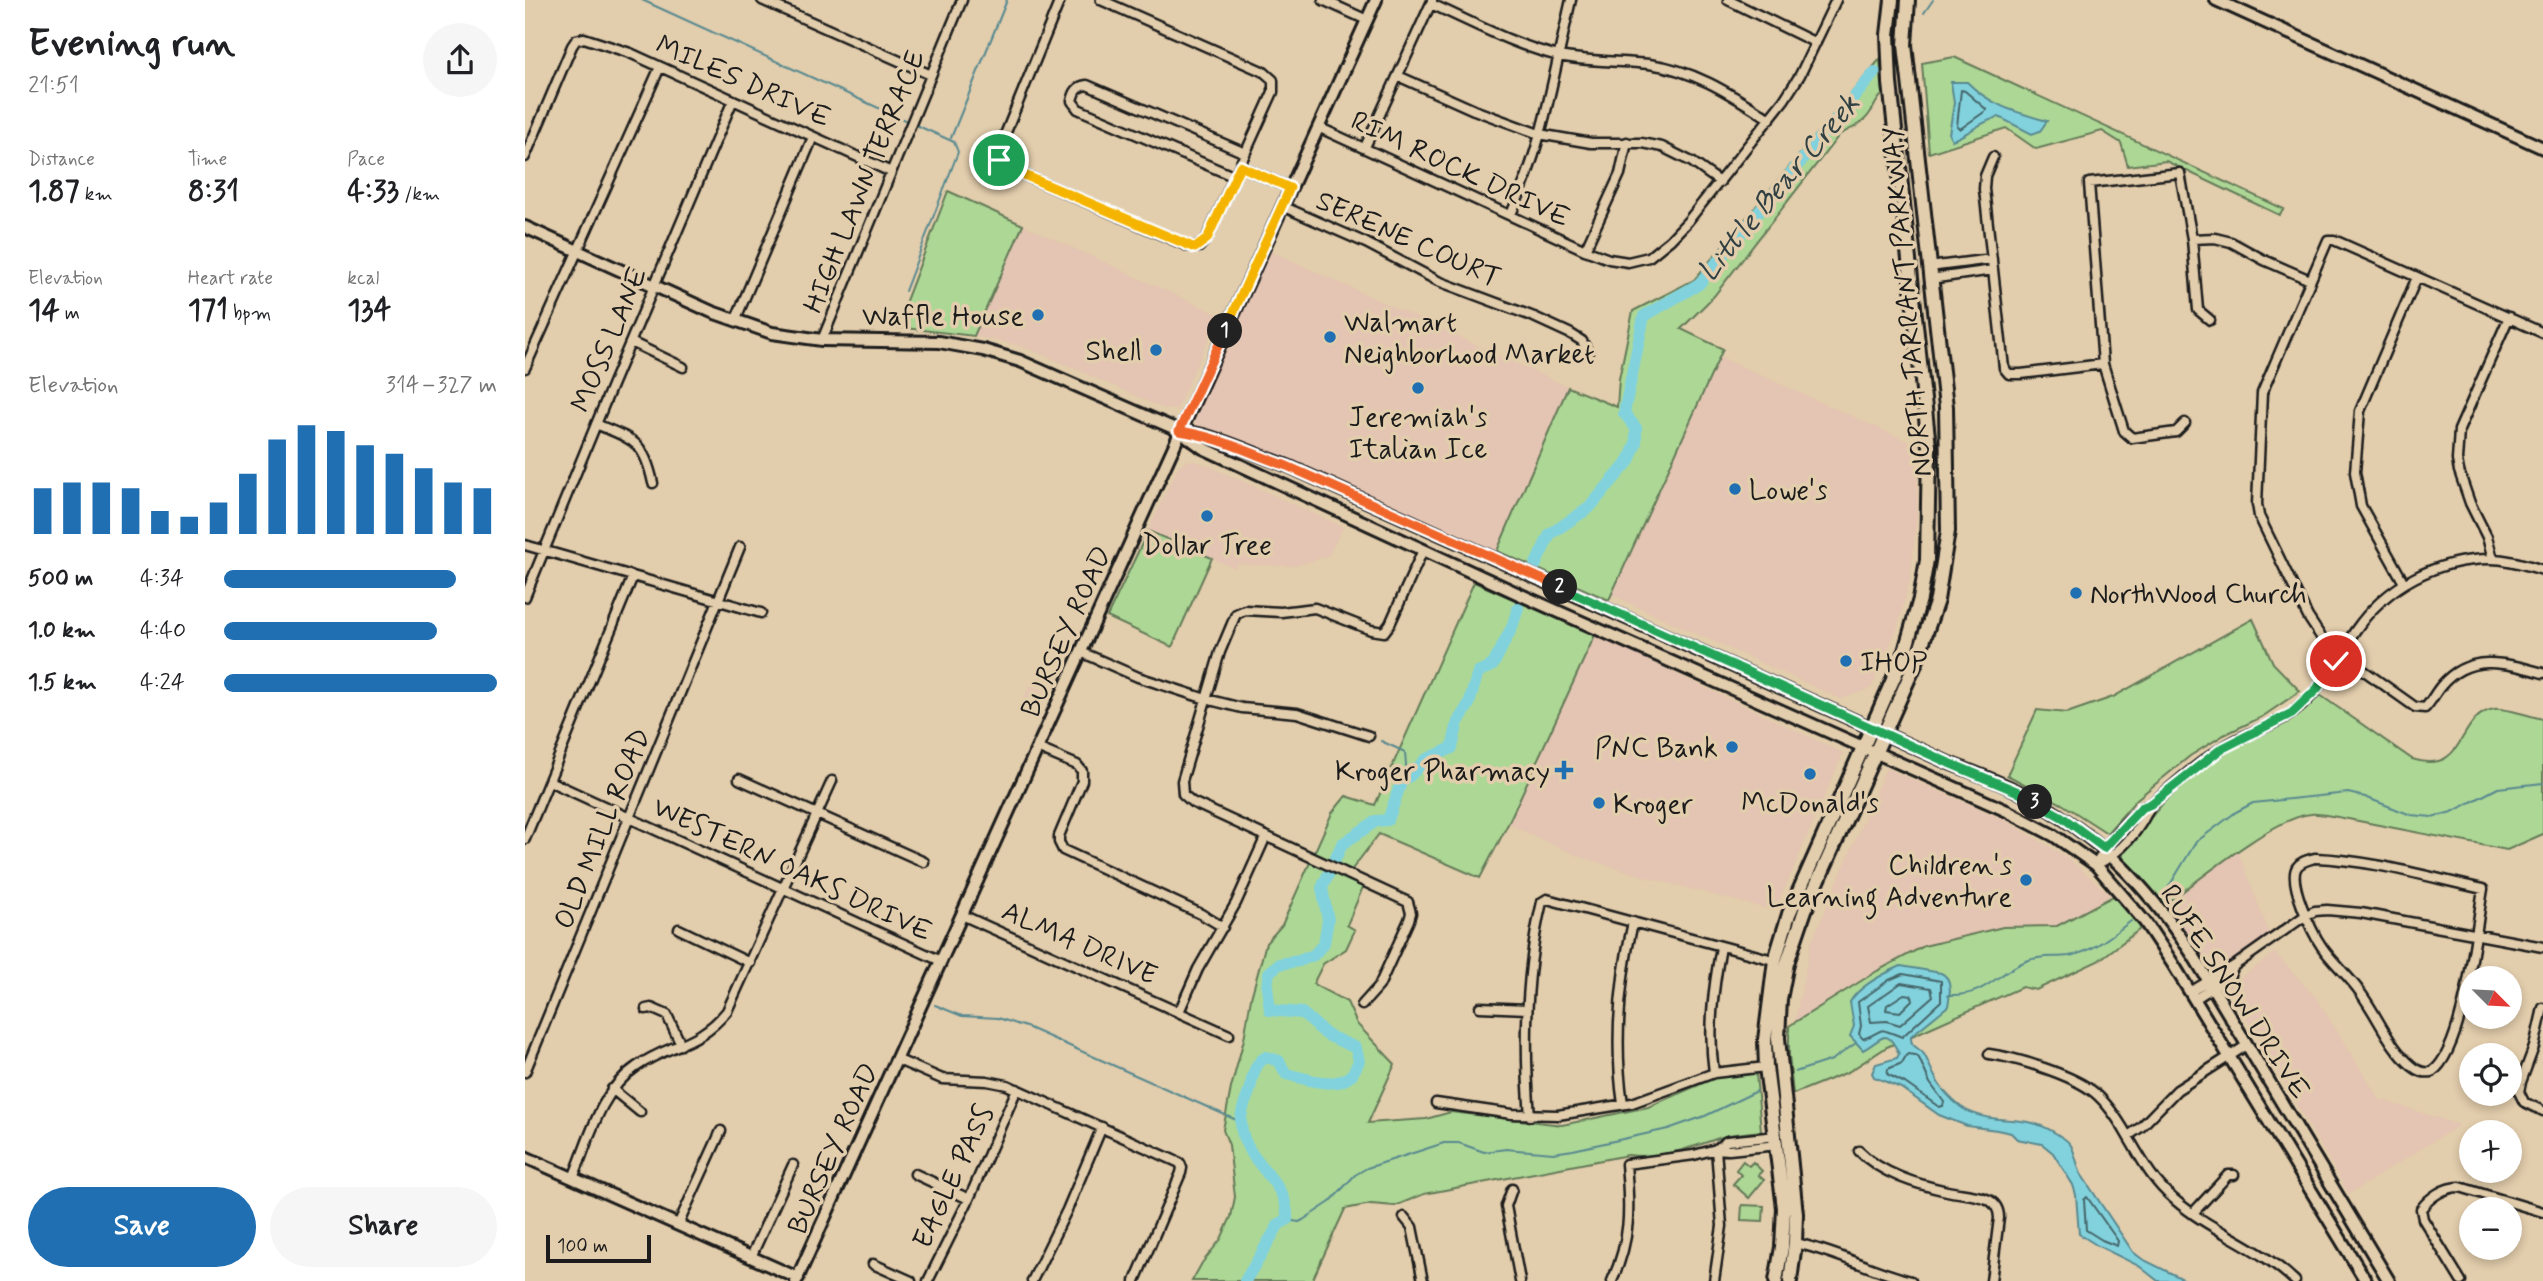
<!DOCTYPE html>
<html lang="en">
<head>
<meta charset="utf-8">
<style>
	:root { --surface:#fff; --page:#f6f6f6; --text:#202124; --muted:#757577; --accent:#1f6fb2 }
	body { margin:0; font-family:Mynerve,sans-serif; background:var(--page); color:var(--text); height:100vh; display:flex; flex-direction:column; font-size:26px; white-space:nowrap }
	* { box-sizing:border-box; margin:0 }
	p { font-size:23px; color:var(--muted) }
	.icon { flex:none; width:38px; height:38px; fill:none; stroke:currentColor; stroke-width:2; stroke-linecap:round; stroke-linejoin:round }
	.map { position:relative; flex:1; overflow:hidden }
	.details { display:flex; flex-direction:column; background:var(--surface); width:525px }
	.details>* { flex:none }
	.needle { width:46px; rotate:114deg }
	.tools { position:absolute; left:1934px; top:966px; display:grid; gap:14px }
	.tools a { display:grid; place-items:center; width:63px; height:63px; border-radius:50%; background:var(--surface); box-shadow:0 4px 10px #0003; font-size:35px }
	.scale { position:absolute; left:21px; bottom:18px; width:105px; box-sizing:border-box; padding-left:7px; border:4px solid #1c1c1c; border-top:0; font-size:19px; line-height:24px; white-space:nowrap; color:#1c1c1c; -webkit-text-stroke:5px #e2cdac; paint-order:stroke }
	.pin { position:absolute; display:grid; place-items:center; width:60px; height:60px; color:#fff; margin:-30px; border:4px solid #fff; border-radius:50%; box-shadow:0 2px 7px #0007 }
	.km { position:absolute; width:35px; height:35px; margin:-18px; border-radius:50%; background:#222; color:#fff; font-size:19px; line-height:35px; text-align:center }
	.round { display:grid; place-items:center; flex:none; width:74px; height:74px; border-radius:37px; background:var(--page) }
	.summary { display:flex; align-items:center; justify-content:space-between; height:119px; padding:0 28px }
	h1 { font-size:38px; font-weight:700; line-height:52px }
	.figures { display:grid; grid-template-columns:repeat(3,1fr); gap:10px; height:119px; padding:7px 28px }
	.figures div { display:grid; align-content:center }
	.figures b { font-size:30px; font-weight:700 }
	.figures small { font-size:19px; font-weight:400 }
	.figures p { font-size:19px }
	.chart { height:196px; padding:14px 28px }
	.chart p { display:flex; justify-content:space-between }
	.chart svg { width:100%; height:126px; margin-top:7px; stroke:var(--accent); stroke-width:6 }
	.action { display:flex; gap:14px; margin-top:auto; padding:14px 28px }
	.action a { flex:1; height:80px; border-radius:42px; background:var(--accent); color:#fff; font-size:28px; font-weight:700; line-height:80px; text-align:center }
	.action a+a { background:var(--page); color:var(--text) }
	ul { padding:0 28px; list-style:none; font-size:23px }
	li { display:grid; grid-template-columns:112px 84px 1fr; align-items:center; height:52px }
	li i { height:18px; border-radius:9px; background:var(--accent) }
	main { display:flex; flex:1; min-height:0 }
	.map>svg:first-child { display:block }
	.built { fill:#e4c4b2 }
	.green { fill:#add795; stroke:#647a58; stroke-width:2 }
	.water { fill:#82d2dd; stroke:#598990; stroke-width:2 }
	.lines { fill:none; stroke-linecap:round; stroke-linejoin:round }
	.shore { stroke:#456569; stroke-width:2 }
	.stream { stroke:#598990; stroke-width:2 }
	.river { stroke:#82d2dd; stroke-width:12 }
	.street-casing { stroke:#1c1c1c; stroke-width:13 }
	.secondary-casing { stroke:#1c1c1c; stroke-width:16 }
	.primary-casing { stroke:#1c1c1c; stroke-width:18 }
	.street { stroke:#e2cdac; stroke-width:8 }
	.secondary { stroke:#e2cdac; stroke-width:10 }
	.primary { stroke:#e2cdac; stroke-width:12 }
	.split-1-casing { stroke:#fff; stroke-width:14 }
	.split-2-casing { stroke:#fff; stroke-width:14 }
	.split-3-casing { stroke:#fff; stroke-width:14 }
	.split-4-casing { stroke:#fff; stroke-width:14 }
	.split-1 { stroke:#f5b400; stroke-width:9 }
	.split-2 { stroke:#f0652b; stroke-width:9 }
	.split-3 { stroke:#22a559; stroke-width:9 }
	.split-4 { stroke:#22a559; stroke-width:9 }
	.poi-dot { fill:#1f6fb2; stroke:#e2cdac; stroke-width:2.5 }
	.labels { text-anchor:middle; stroke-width:7; stroke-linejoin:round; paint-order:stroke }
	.street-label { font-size:28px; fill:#1c1c1c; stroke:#e2cdac }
	.poi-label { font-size:28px; fill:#1c1c1c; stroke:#e2cdac; text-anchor:end }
	.water-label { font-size:30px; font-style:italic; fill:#304043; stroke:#e2cdac }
</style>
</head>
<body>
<main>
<section class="details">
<div class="summary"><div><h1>Evening run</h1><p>21:51</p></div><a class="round"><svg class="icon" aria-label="share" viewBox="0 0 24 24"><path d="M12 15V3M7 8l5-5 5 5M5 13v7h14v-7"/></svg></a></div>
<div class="figures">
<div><p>Distance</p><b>1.87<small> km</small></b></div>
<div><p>Time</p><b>8:31</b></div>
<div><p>Pace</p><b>4:33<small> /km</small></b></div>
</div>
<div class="figures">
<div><p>Elevation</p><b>14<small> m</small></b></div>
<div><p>Heart rate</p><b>171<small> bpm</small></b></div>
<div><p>kcal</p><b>134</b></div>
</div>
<div class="chart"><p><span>Elevation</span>314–327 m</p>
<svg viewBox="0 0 160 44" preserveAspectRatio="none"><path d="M5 44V28M15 44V26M25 44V26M35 44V28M45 44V36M55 44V38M65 44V33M75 44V23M85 44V11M95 44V6M105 44V8M115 44V13M125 44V16M135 44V21M145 44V26M155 44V28"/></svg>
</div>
<ul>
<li><b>500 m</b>4:34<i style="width:85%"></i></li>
<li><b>1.0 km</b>4:40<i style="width:78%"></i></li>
<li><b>1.5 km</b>4:24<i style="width:100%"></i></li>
</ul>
<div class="action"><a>Save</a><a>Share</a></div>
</section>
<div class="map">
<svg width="2018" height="1281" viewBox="0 0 2018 1281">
	<rect width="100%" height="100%" fill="#e2cdac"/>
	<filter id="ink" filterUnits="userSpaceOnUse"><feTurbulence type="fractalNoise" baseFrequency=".0143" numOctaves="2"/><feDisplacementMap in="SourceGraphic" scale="14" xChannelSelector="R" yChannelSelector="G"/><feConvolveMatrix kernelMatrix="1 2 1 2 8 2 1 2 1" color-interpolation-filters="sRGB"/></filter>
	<g filter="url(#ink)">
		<!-- built -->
		<path class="built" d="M498,225L694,315L651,410L638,408L524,357L493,345L449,336Z
			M745,251L1043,387L971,554L672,427L669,420L671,412Z
			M1195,357L1393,446L1392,513L1385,579L1372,629L1346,688L1316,699L1087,595Z
			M666,460L679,464L818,527L803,556L768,566L712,564L710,568L623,531L654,465Z
			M1070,635L1318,753L1250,911L1125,878L1053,856L983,824Z
			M505,685L524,693L518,707L499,699Z
			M1361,768L1480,820L1541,857L1586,895L1532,926L1478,927L1426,940L1352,971L1270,1022L1286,944Z
			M1713,851L1744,933L1714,957L1683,971L1640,905Z
			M1750,953L1792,999L1854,1099L1934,1125L1824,1194L1703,987Z"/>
		<!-- green -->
		<path class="green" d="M1429,57L1759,209L1754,215L1641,161L1603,166L1596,143L1577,131L1511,149L1481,128L1404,153L1397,63Z
			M1355,59L1358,94C1351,100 1350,106 1345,113C1338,124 1326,129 1315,134L1189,296L1156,329L1198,349L1084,600L972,551L1043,387L1092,407L1094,379L1108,311L1169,280Z
			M423,191L498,225L449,336L371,327Z
			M623,531L687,558L647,647L582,617Z
			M949,582L1070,635L983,824L955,878L854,834L828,868L823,880L838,887L822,925L830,930L821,949L798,964L788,984L822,1002L832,1024L870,1064L843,1123L901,1119L926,1112L1037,1125L1123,1107L1192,1077L1231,1073L1236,1131C1223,1133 1209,1133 1197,1137C1168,1147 1135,1160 1103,1155L899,1194L870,1206L846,1204L820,1209L787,1281H667L677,1263L696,1239L706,1217L710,1197L704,1145L698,1130L706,1088L719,1039L726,998L741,943L757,925L807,813L821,796L850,805Z
			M1728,619L1748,663L1775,691L1737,717L1699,735L1665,756L1612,799L1582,833L1537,804L1482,775L1512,710L1542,713L1588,697Z
			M1795,695L1887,759C1943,776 1930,716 1969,709C1979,707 2007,717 2018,719V834L1982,850L1813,817C1804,816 1794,813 1786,814C1751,816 1671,882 1640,905L1598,858V850L1639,802L1696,753L1773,714Z
			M1592,894L1619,926L1573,961L1511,990L1497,987L1362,1047L1323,1072L1268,1094L1264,1055V1026L1352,971L1399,946L1478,927L1532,926Z
			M1218,1161L1224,1166L1228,1162L1237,1171L1233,1175L1239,1180L1224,1198L1208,1184L1216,1175L1211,1170Z
			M1217,1205L1239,1206L1238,1221L1216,1220Z"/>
		<!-- water -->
		<path class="water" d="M1426,82H1442C1466,106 1490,112 1522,121L1515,131L1507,134L1474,117C1456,121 1444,134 1427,140L1424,134L1429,103Z
			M1376,966L1416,973C1428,978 1425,995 1423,1006L1386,1036C1385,1049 1395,1046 1400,1056C1407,1069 1410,1082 1421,1093C1428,1101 1439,1111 1450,1114C1480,1125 1499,1113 1532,1134C1537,1137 1542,1140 1545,1144C1549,1148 1552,1166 1556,1174L1608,1252L1617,1259L1662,1281H1633L1614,1266L1573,1246L1554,1234L1551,1195L1548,1185L1528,1153L1517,1144L1492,1139L1486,1133L1472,1130L1442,1126L1414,1115L1376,1088L1349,1077L1347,1073L1351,1064L1372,1058L1374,1054C1361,1025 1357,1040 1338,1050L1325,1036L1329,1026L1325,1002C1334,986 1360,973 1376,966Z"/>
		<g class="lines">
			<!-- shore -->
			<path class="shore" d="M1436,90L1440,91L1462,110L1435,129L1432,126Z
				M1378,974L1416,981V1001L1377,1037C1349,1026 1363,1030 1338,1039L1334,1034L1336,1026L1333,1002L1364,980Z
				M1376,983L1406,988L1408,996L1375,1025L1362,1021L1346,1022L1343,1006Z
				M1379,994L1386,995L1388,999L1375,1012L1361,1010L1362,1005Z
				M1382,1054L1390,1055L1394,1058L1405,1083L1419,1102L1418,1106L1414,1107L1380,1083L1362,1074L1363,1069L1377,1063Z
				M1562,1197L1593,1241L1592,1246L1577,1240L1561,1230L1559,1200Z"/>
			<!-- stream -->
			<path class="stream" d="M117,0L382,121
				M1399,13L1408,0
				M426,138L482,0
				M380,291L433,152L429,142L391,125
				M856,741L880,752L882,778
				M1643,888L1671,842L1711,812L1728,803L1823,793L1840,797L1886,815L1907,817L1927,812L1973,788L2018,783
				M1423,995C1461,997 1470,974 1501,961C1516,955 1530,958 1544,956C1568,952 1587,935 1606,921
				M410,1005L437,1016L473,1018L504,1028L716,1122
				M1270,1072L1307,1060L1331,1043
				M762,1220L774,1222L778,1220L805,1202L830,1175L842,1168L919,1143H934L959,1152L981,1149L1028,1153L1048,1150L1143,1129L1180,1116L1232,1091"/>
			<!-- river -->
			<path class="river" d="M1010,566L1025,534L1064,508L1104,461L1111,443V428L1099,413L1119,316L1174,284L1350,72
				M720,1281L754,1224L762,1220C765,1179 715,1162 716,1120C716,1109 722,1099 725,1089C728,1075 729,1064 741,1057L754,1061L761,1074C779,1078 810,1090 825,1076C829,1073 832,1065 834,1061L831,1048L802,1035L777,1013L745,1010L742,987L744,972L754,964L774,961L789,955L799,943L803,920L797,888L817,844L851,821L863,820L877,780L885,776L900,760L927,748L933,722L944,704L953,672L968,665L987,627L993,608"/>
			<!-- street casing -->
			<g class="street-casing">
				<path id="street" d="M237,0L406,75
					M535,0L477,142L474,160L485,169L663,246L674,247L682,238L748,92V80L739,72L576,0
					M798,0L842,20
					M1203,0L1291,43
					M906,4C947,22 990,46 1034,56C1065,62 1094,61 1124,64C1170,70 1207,95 1245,119
					M873,76L949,110L1014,134L1066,143H1117L1137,147L1167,162L1195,182
					M793,127L1060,250L1084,259L1103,262L1124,257L1145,240L1163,221L1259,100L1275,75L1311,0
					M840,147L907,1
					M0,157L47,46L51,40L59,38L105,53L366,172
					M1468,157L1460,176L1459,189L1479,368L1484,374H1496L1578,364
					M715,166L765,188
					M710,177L553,109L547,101C549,92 552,86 562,85L720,153
					M757,206L841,243L913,281L1009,317L1046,334L1057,341L1063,352
					M986,214C1018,147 1029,72 1046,0
					M1667,239L1690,238L1706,242L1739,260L1785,280
					M1060,250L1095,174L1102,142
					M1404,267L1467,259
					M1405,279L1468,270
					M210,321L288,137
					M2018,333L1809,240H1803L1737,393L1732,504L1734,516L1783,617L1800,643L1890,707L1900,708C1906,702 1910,693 1916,686C1944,652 1981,663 2018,673
					M297,340L437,0
					M106,342L158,367
					M0,368L135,67
					M1660,423L1651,432L1607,438L1599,431L1578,364L1564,183L1655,173L1667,239L1673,310L1685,320
					M71,424C109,440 119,441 128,483
					M0,545L236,613
					M1968,559L1962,537L1945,503L1934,471L1932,460L1934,430L1984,317
					M1879,583L1836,506L1830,472L1835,411L1892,277
					M0,597L88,383L208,100
					M556,652L613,677L681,699L717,708L772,713L844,736
					M512,748L552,765L557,771V781L534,836V842L538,850L676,914L698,927
					M214,779L399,862
					M24,781L416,961
					M0,839L108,576
					M1790,858C1847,860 1903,877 1958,889C1951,929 1939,1050 1907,1072C1899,1073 1894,1072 1887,1066C1864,1047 1853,1016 1835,992C1824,976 1808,963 1797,947C1788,934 1762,881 1772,867C1776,861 1783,860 1790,858Z
					M1571,865C1581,844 1605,812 1626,804C1653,781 1680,756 1711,740C1730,730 1752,724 1769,712C1797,691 1811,659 1830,631C1861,586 1911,559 1966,559C1983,559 2001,565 2018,570
					M1571,865C1596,853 1616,829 1626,804
					M437,915L704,1035
					M154,929L225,963
					M1665,992L1709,966L1781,915L1790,911L1802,910L1836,913L2018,947
					M1670,999L1704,977L1709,966
					M837,1005L854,986L884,920L886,913L883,902L667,802L658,794L657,781L695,652L711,614L720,610L756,612L790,608L846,630L859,632L865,624L898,550
					M955,1007L1002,1009
					M2018,1008L2009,1047L1996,1082L1994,1092L1999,1102L2018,1111
					M121,1009L126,1008L142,1015L156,1045
					M654,1012L673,969L711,903L741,836
					M1464,1054C1493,1058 1548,1075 1570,1093C1583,1104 1594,1121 1602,1135C1616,1159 1628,1182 1650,1200C1687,1232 1735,1247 1770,1281
					M371,1059L417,1079L462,1081L482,1085L655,1163L657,1168L656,1173L610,1281
					M0,1072L215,547
					M1189,1073C1183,1030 1188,989 1196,947
					M87,1089L115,1112
					M911,1103L987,1114L1033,1115L1107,1103L1189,1073L1241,1067
					M1098,1104C1089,1043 1094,983 1108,922
					M1005,1116C999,1044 1000,972 1017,902L1022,899L1252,961
					M1603,1136L1616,1127L1652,1090L1722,1045
					M1191,1149L1202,1141L1252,1136
					M1334,1151C1357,1174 1391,1184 1422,1191C1435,1194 1452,1194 1464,1200C1471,1204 1474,1210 1474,1218L1466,1281
					M390,1174L444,1199
					M48,1178C64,1140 75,1091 111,1067C143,1044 174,1046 202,1011L307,781
					M987,1189L981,1206L995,1281
					M1668,1213L1703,1175H1709
					M879,1217L887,1227L898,1281
					M153,1225L196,1131
					M1270,1243C1311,1251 1346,1271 1386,1281
					M226,1257L268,1165
					M348,1264L386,1281
					M403,1281L444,1199L492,1089
					M507,1281L542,1210L577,1127
					M1087,1281C1106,1239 1105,1209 1101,1164L1169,1155L1191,1149L1204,1150L1253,1145
					M1189,1281L1197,1226L1191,1149
					M1936,1281L1898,1219L1896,1209C1905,1197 1919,1187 1935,1187L2018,1212"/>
			</g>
			<!-- secondary casing -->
			<g class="secondary-casing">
				<path id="secondary" d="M1691,0L2018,148
					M0,227L187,312L247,333L297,340L414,342L458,350L495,361L655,431L678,448L996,595L1482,811L1528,835L1571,865L1620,922L1648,964L1841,1281
					M657,431C694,436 728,454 763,466L1424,763C1447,772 1472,781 1494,792C1570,832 1620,883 1668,955L1864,1281
					M0,1157L273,1278
					M271,1281L851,0"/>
			</g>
			<!-- primary casing -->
			<g class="primary-casing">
				<path id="primary" d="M1251,1281L1257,1247L1259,1208L1241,1067L1240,1040L1250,960L1264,914L1379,655L1395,599L1402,560L1404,446L1365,83L1363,35L1367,0
					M1265,1281L1270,1243L1271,1214L1253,1038L1255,999L1262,963L1280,910L1391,662L1412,600L1423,531L1421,407L1380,45L1383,0"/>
			</g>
			<!-- street -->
			<use href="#street" class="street"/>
			<!-- secondary -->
			<use href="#secondary" class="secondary"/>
			<!-- primary -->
			<use href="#primary" class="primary"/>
		</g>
	</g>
	<g class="lines" filter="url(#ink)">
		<!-- split-1 casing -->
		<g class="split-1-casing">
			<path id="split-1" d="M474,160L485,169L670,248L682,239L715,166L765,188L700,331"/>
		</g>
		<!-- split-2 casing -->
		<g class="split-2-casing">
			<path id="split-2" d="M700,331L654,431C692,436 727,454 762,466L1035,587"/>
		</g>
		<!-- split-3 casing -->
		<g class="split-3-casing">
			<path id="split-3" d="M1035,587L1424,763L1491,791L1510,802"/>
		</g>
		<!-- split-4 casing -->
		<g class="split-4-casing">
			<path id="split-4" d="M1510,802L1537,817L1579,848L1616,808L1626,804L1696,749L1767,713L1792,689L1811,661"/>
		</g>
		<!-- split-1 -->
		<use href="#split-1" class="split-1"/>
		<!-- split-2 -->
		<use href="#split-2" class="split-2"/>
		<!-- split-3 -->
		<use href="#split-3" class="split-3"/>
		<!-- split-4 -->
		<use href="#split-4" class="split-4"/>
	</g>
	<!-- markers -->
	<g class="poi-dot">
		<circle cx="513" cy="315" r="7"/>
		<circle cx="805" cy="337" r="7"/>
		<circle cx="631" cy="350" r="7"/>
		<circle cx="893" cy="388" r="7"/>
		<circle cx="1210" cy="489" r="7"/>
		<circle cx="682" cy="516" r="7"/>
		<circle cx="1551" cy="593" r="7"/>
		<circle cx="1321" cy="661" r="7"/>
		<circle cx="1207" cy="747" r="7"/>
		<path d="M1035.5 759.5h7v7h7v7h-7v7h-7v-7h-7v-7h7z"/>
		<circle cx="1285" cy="774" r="7"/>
		<circle cx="1074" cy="803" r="7"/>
		<circle cx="1501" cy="880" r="7"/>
	</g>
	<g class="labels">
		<!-- street labels -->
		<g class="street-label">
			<text transform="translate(219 80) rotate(24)" y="10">MILES DRIVE</text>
			<text transform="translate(936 168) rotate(25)" y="10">RIM ROCK DRIVE</text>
			<text transform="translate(338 181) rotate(-68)" y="10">HIGH LAWN TERRACE</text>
			<text transform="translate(884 238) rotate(24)" y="10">SERENE COURT</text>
			<text transform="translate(1381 302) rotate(-95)" y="10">NORTH TARRANT PARKWAY</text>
			<text transform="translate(83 339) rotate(-67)" y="10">MOSS LANE</text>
			<text transform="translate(540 631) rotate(-66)" y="10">BURSEY ROAD</text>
			<text transform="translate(76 828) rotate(-68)" y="10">OLD MILL ROAD</text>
			<text transform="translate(268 868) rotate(25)" y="10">WESTERN OAKS DRIVE</text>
			<text transform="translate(555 942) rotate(24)" y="10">ALMA DRIVE</text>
			<text transform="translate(1711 991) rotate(57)" y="10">RUFE SNOW DRIVE</text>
			<text transform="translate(307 1148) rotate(-66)" y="10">BURSEY ROAD</text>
			<text transform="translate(427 1176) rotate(-65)" y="10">EAGLE PASS</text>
		</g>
		<!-- poi labels -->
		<g class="poi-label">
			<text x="499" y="325">Waffle House</text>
			<text x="819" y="331" text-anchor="start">Walmart<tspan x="819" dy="32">Neighborhood Market</tspan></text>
			<text x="617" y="360">Shell</text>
			<text x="893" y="426" text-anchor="middle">Jeremiah's<tspan x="893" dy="32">Italian Ice</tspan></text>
			<text x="1224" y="499" text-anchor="start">Lowe's</text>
			<text x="682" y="554" text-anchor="middle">Dollar Tree</text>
			<text x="1565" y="603" text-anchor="start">NorthWood Church</text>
			<text x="1335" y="671" text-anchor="start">IHOP</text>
			<text x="1193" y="757">PNC Bank</text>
			<text x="1025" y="780">Kroger Pharmacy</text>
			<text x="1285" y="812" text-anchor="middle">McDonald's</text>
			<text x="1088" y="813" text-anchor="start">Kroger</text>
			<text x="1487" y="874">Children's<tspan x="1487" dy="32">Learning Adventure</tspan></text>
		</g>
		<!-- water labels -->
		<g class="water-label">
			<text transform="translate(1253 187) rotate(-50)" y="10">Little Bear Creek</text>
		</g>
	</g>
</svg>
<div class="tools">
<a><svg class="needle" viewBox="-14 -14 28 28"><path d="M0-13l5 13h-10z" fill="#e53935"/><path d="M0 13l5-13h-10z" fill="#757577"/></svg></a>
<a><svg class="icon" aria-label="locate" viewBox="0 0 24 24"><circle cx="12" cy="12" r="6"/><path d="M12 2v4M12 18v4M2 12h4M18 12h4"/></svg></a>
<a>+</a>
<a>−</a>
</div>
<div class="scale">100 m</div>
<div class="pin" style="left:474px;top:160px;background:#1e9e55"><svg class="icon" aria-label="arrive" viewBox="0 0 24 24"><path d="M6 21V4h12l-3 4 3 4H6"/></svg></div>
<div class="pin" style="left:1811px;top:661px;background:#d93025"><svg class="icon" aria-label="check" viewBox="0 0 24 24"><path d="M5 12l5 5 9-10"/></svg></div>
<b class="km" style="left:700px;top:331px">1</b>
<b class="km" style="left:1035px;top:587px">2</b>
<b class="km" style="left:1510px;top:802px">3</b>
</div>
</main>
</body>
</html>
